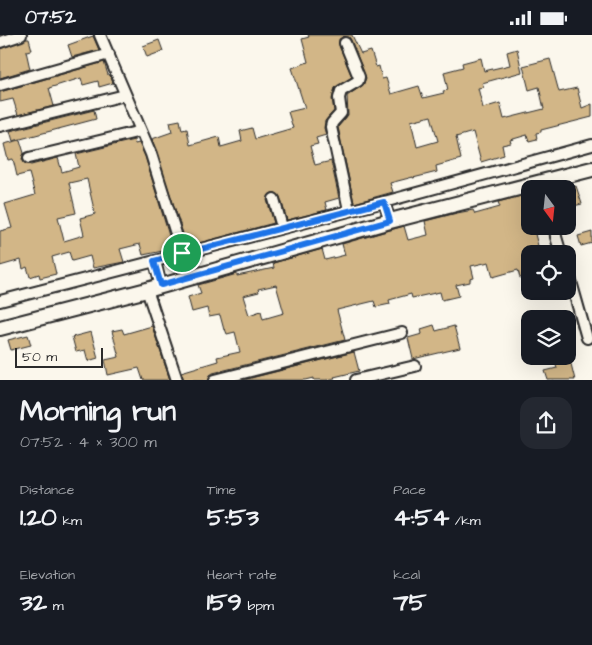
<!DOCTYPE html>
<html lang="en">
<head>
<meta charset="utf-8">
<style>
	:root { --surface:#171b24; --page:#242831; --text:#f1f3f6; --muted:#9ea1a6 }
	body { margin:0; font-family:"Architects Daughter",sans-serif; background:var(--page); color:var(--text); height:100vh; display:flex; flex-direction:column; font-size:19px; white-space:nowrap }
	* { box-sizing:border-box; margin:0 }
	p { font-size:16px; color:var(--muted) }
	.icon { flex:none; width:28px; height:28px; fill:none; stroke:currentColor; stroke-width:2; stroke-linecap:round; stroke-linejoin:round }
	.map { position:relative; height:345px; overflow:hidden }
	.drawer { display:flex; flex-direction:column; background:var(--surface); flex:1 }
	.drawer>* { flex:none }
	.needle { width:32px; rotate:165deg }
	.controls { position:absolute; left:521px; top:145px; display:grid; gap:10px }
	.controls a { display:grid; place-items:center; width:55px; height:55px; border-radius:10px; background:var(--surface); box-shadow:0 5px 20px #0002; font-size:25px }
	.scale { position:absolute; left:15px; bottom:12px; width:88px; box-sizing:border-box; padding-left:5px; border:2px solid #2b2b2b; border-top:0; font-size:14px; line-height:18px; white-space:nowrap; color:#2b2b2b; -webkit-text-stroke:4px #fbf7ec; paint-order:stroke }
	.pin { position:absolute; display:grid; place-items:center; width:42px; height:42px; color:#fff; margin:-21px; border:2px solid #fff; border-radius:50%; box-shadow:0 1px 5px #0007 }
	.round { display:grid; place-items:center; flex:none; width:52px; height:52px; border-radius:15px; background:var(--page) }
	.summary { display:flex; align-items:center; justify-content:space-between; height:85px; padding:0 20px }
	h1 { font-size:28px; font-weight:800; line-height:38px }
	.stats { display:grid; grid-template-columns:repeat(3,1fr); gap:8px; height:85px; padding:5px 20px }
	.stats div { display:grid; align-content:center }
	.stats b { font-size:25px; font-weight:800 }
	.stats small { font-size:14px; font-weight:400 }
	.stats p { font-size:14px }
	.status { display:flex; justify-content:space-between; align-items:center; height:35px; padding:0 25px; background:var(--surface); direction:ltr }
	.status svg { height:14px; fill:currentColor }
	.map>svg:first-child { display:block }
	.building { fill:#d2b687; stroke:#2b2b2b; fill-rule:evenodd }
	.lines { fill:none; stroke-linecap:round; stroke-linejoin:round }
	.street-casing { stroke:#2b2b2b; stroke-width:14 }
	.secondary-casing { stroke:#2b2b2b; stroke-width:18 }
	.street { stroke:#fbf7ec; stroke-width:10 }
	.secondary { stroke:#fbf7ec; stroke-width:14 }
	.route-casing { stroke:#fff; stroke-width:10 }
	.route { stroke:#1a73e8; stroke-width:6 }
</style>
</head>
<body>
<div class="status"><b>07:52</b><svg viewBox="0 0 49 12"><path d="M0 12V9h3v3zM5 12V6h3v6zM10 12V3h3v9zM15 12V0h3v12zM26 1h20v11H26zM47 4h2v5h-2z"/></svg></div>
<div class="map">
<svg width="592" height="345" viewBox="0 0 592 345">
	<rect width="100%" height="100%" fill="#fbf7ec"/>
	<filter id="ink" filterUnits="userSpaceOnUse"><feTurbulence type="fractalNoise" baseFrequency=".02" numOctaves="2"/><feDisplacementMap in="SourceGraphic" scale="10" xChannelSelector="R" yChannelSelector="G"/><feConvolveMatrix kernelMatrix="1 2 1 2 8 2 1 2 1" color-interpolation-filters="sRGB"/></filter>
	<g filter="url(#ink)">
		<!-- building -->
		<path class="building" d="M308,0H352L361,19L371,16L376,32L379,31L382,44L386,43L391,59L419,51L423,63L444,58L443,56L448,55L444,37L463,32L462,28L481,23L484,36L510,30L507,17L517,14L522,37L482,48L484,52L478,53L483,73L500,68L504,84L544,74L539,52L529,55L523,31L550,24L559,57L577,53L582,73L592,69V82L541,95V97L536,98L537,104L529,106L527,100L510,105L511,108L502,110L504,120L481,127L473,97L456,102L461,124L436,131L437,137L413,143V142L390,148L393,157L354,168L338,92L348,80L347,61L363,50L366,43L351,5L349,2H343L339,4V10L352,42L335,53L332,64L334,76L325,86L324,93L326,100L316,103L318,109L310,111L315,130L331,126L339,163L325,167L327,175L287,185L280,162L276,158H272L269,160L267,165L274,188L187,211L152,104L172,97L170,87L180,85L182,95L187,94L190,110L219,102L221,112L242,106L240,96L252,93L255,104L293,93L288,77L305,73L292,33L308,27L302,4L309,2ZM431,81L438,106L417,112L411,86Z
			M93,1L99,15L72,22L68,10Z
			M26,4H29L32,15L26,16L30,34L0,43V14Z
			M159,5L163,16L147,22L143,11Z
			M104,27L108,40H110L113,48L99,52L98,46L83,50L81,43L49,53L54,71L18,80L13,64L0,67V57Z
			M94,75L96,84L13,106L10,96Z
			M20,105L24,118L22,124L24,128L31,130L58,123L62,137L79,132L76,119L134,105L135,109L139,108L145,121L173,214L143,220L140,209L120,214L124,227L93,233L90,221L72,226L69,217L52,222L56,239L40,243L39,239L30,242L27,232L23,234L21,225L0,231V196L12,193L5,169L35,160L29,138L17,141L13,124L8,125L4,109ZM87,144L95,179L80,183L84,200L64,206L58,182L76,178L69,148Z
			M576,151L582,169L569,172L568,153Z
			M521,161L525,162L530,183V191H548L549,196L535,199L540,219H530V241L520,243L518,235L493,242L489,227L471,231L474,243L470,244V247L456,250L459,261L442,265L440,257L412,263L411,259L389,265L390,269L376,272L374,266L337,275L345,305L213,338L210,340L208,345H184L181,337L218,326L217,322L240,317L235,297L227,299L225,294L224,295L220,280L209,282L207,273L192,277L188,262L201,258L198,250L237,239V241L274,233L273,228L322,214L325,225L345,220L342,209L404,191L408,205L428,200L425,186L457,178L473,175L475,179L500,172L498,167ZM276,250L284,278L263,284L261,276L249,280L243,261L259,257L258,254Z
			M592,197V208L581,211L578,201Z
			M434,290L436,296L454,291L460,313L413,324L408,303L422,299L421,294Z
			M152,291L170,345H143L139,333L108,340L105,325L119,322L112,296L122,294L124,299Z
			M91,297L98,323L88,326L85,315L76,317L72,302Z
			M28,300L31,310L11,315L8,305Z
			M354,317L359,336L334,342L335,343L326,345H314V343L306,345H243Z
			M554,321H569L575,345H548L545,336L557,333Z"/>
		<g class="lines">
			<!-- street casing -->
			<g class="street-casing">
				<path id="street" d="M100,0L151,119L182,218
					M0,7L21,0
					M345,8L359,42L358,46L341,56L339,63L341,78L332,88L331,92L349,175
					M0,50L109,19
					M0,91L125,60
					M29,123L141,96
					M274,164L282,192
					M384,167L390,186
					M555,191L556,202L561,219
					M155,226L161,251
					M568,236L587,303
					M147,255L177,345
					M0,266L384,167L592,110
					M215,345L402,298
					M356,345L415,331"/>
			</g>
			<!-- secondary casing -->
			<g class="secondary-casing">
				<path id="secondary" d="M0,293L147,255L390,186L592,134"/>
			</g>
			<!-- street -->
			<use href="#street" class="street"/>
			<!-- secondary -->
			<use href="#secondary" class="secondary"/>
		</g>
	</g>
	<g class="lines" filter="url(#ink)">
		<!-- route casing -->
		<g class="route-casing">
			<path id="route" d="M384,167L390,186L161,250L154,226Z"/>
		</g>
		<!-- route -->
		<use href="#route" class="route"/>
	</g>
</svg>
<div class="controls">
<a><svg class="needle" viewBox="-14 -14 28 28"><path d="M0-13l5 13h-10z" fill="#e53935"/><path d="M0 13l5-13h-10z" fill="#9ea1a6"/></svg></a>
<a><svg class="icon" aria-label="locate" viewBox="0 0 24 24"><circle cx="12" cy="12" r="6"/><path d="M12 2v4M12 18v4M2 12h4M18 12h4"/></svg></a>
<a><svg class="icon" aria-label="layers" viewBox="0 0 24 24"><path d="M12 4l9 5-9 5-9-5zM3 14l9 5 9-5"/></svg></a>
</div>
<div class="scale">50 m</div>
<div class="pin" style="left:182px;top:218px;background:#1e9e55"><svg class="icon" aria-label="arrive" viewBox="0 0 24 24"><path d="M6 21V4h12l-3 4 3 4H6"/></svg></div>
</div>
<section class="drawer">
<div class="summary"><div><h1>Morning run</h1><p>07:52 · 4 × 300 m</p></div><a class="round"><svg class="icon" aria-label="share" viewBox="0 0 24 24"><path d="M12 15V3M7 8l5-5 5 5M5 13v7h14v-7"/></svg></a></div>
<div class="stats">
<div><p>Distance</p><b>1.20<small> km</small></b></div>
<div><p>Time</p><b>5:53</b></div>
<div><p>Pace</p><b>4:54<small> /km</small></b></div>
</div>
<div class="stats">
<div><p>Elevation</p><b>32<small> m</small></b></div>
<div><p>Heart rate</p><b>159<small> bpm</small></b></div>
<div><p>kcal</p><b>75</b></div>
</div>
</section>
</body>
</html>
